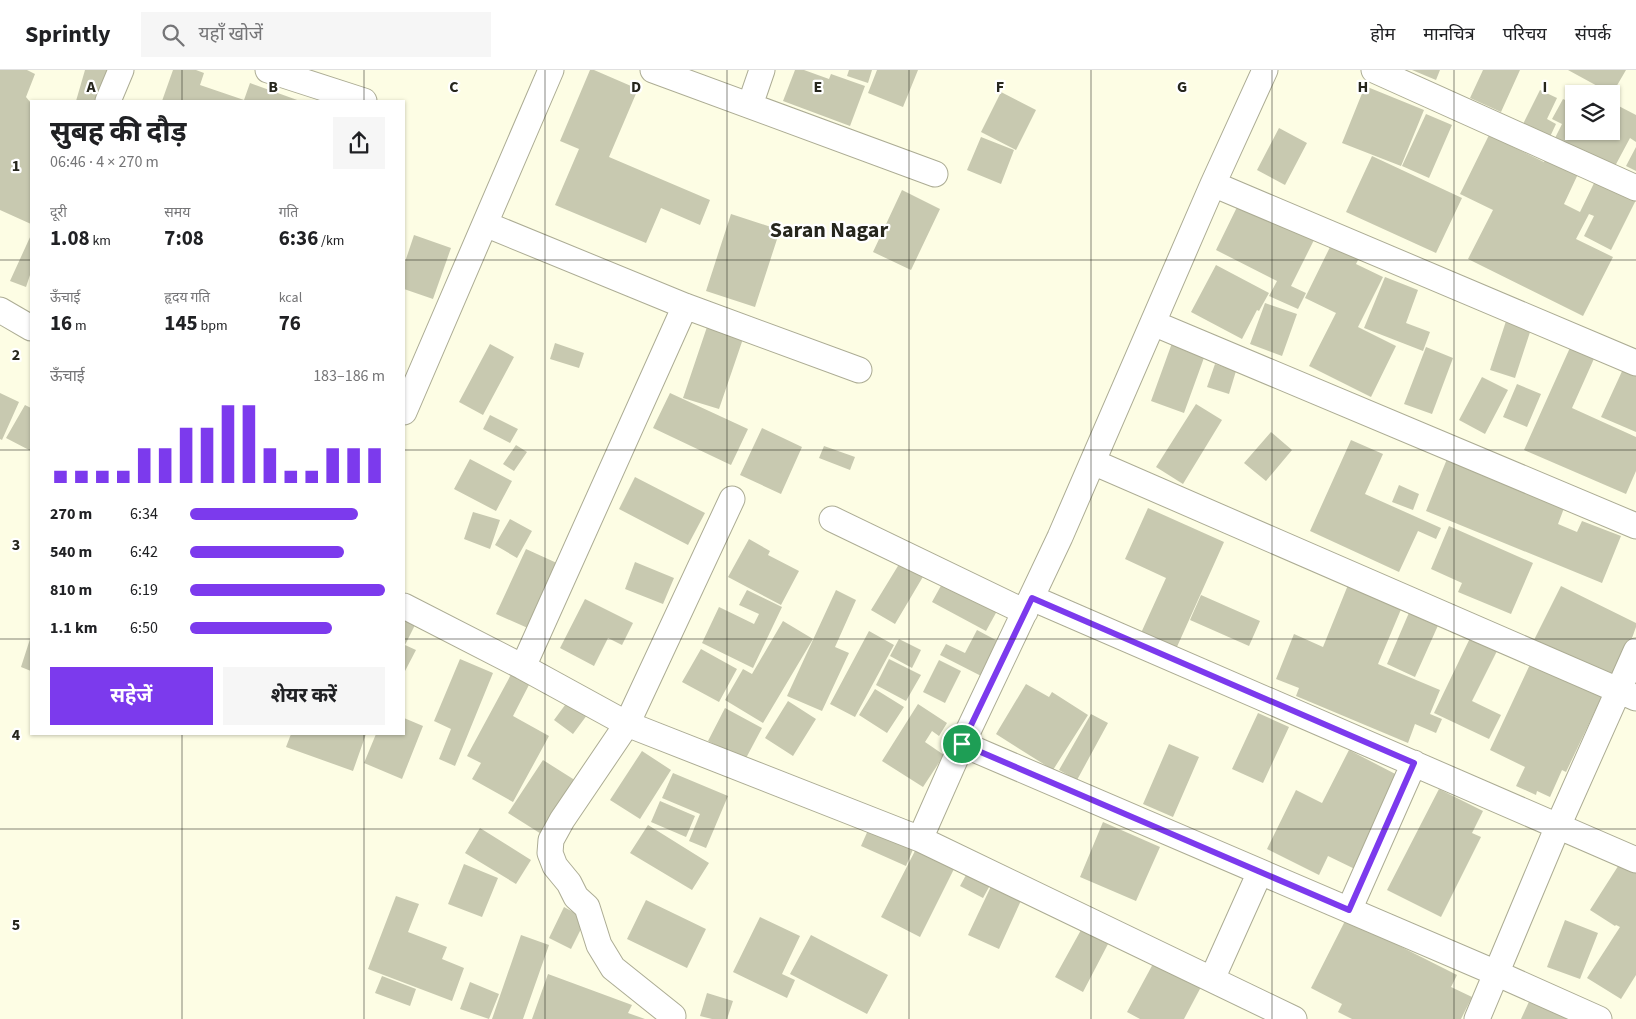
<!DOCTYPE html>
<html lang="hi">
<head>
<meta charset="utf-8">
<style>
	:root { --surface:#fff; --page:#f6f6f6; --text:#202124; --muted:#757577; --line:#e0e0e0; --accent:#7c3aed }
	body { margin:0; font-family:"Source Sans 3","Noto Sans Devanagari",sans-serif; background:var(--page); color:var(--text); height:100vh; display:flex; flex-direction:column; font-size:19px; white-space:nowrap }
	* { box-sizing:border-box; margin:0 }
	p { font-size:16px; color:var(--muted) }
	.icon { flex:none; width:28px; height:28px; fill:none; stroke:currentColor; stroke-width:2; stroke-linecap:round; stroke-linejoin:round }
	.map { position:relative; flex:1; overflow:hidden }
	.details { position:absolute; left:30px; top:30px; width:375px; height:635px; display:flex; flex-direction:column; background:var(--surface); border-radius:0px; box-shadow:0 1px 4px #0004 }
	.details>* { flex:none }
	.fabs { position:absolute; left:1565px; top:15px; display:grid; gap:10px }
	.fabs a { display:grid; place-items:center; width:55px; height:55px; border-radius:0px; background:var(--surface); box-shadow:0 1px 4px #0004; font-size:25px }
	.pin { position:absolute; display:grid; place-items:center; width:42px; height:42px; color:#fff; margin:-21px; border:2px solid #fff; border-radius:50%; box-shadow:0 1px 5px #0007 }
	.round { display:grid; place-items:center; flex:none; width:52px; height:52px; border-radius:0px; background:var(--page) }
	.head { display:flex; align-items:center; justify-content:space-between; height:85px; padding:0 20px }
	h1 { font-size:28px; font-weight:700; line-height:38px }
	.metrics { display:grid; grid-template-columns:repeat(3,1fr); gap:8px; height:85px; padding:5px 20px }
	.metrics div { display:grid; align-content:center }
	.metrics b { font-size:21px; font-weight:700 }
	.metrics small { font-size:14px; font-weight:400 }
	.metrics p { font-size:14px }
	.chart { height:140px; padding:10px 20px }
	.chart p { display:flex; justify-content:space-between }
	.chart svg { width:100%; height:90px; margin-top:5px; stroke:var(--accent); stroke-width:6 }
	.button { display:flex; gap:10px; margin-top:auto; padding:10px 20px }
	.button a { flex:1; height:58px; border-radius:0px; background:var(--accent); color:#fff; font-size:20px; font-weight:700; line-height:58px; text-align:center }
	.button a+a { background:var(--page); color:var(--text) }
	ul { padding:0 20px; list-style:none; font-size:16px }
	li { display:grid; grid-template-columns:80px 60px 1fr; align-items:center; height:38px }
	li i { height:12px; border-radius:6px; background:var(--accent) }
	header { display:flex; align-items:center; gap:30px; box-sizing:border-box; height:70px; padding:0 25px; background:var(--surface); border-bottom:1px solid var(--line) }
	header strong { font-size:24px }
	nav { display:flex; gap:28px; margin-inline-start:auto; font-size:18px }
	.search { width:350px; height:45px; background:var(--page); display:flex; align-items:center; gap:12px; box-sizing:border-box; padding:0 18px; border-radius:0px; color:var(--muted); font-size:19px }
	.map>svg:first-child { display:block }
	.building { fill:#c8c9b0 }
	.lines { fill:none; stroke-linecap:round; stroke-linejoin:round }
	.street-casing { stroke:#acac94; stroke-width:27 }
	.street { stroke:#fff; stroke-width:25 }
	.route-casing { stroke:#fff; stroke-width:10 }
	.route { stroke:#7c3aed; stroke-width:6 }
	.grid { fill:none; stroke:#26261d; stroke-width:1; stroke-opacity:0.55 }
	.labels { text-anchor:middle; stroke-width:4.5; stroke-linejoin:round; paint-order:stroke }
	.district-label { font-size:22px; font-weight:bold; fill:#26261d; stroke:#fff }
	.grid-label { font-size:16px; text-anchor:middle; font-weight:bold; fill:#26261d; stroke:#fff; stroke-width:4.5; stroke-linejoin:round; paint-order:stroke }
</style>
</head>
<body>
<header>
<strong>Sprintly</strong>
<div class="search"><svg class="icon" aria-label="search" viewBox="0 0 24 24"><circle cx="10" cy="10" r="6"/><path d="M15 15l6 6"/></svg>यहाँ खोजें</div>
<nav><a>होम</a><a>मानचित्र</a><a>परिचय</a><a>संपर्क</a></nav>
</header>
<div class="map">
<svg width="1636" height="949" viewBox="0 0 1636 949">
	<rect width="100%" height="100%" fill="#fdfde4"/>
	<!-- building -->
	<path class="building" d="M0,0H27L35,4L26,27L31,33V154L0,140Z
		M85,0H109L99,31H76Z
		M173,0H196L204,3L200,15L244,30L250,13L300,31H162Z
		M590,0H594L638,19L609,87L710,130L700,155L661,138L646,173L555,135L579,79L560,71Z
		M795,0H804L829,9L831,4L865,16L850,56L783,31Z
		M849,0H872L868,13L847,6Z
		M877,0H918L903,37L868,23Z
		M1412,0H1440L1436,10Z
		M1483,0H1520L1501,42L1470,28Z
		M1568,0H1626L1612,24Z
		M1365,16L1424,40L1401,96L1342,73Z
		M1585,19L1595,24H1583Z
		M1540,20L1557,28L1547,49L1556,54L1548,71L1521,58Z
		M1001,22L1036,40L1016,80L981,62Z
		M1563,29L1574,34V61H1611V32L1636,45V72L1630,68L1614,98L1555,68L1562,54L1552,49Z
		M1426,44L1452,55L1429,108L1402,96Z
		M1279,58L1307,73L1285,115L1257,100Z
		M1489,65L1544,92L1546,88L1578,104L1564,134L1580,142L1596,109L1636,130L1611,180L1584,166L1594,146L1589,144L1576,169L1613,187L1583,246L1468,189L1493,140L1460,124Z
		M981,67L1014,80L1001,114L967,100Z
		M1636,77V101L1626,96Z
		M1372,86L1462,128L1436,183L1346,142Z
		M902,120L940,139L911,200L873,182Z
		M1239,133L1314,170L1291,216L1306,223L1298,239L1269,226L1277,211L1216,180Z
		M731,144L780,160L755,237L706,221Z
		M31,165V202L26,217L10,211Z
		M414,165L451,178L433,229L404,219V195Z
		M1332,173L1360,186L1356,194L1383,207L1358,257L1396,276L1371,327L1309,296L1336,243L1305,228Z
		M1216,195L1269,223L1259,241L1257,240L1242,269L1191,242Z
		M1385,207L1418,220L1406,253L1430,262L1423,281L1364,258Z
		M1265,233L1297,244L1282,286L1250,274Z
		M1507,248L1532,256L1515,308L1490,300Z
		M709,251L745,263L719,339L683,328Z
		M1573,271L1597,282L1572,338L1636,367V401L1626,424L1524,380Z
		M555,273L584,283L579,298L550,289Z
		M1172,273L1205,285L1184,343L1151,331Z
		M490,274L514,287L483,345L459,332Z
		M1426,277L1453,288L1432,344L1404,334Z
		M1215,294L1236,301L1229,324L1207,317Z
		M1624,297L1636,302V362L1601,347Z
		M1482,307L1508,320L1485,364L1459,350Z
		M1517,314L1541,324L1527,357L1503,347Z
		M0,323L19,332L2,370L0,369Z
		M670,323L748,359L731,395L653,358Z
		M1196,334L1222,350L1183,414L1156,397Z
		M25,335L31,338V381L6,368Z
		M490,345L518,359L510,373L483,359Z
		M762,358L802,377L781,424L740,405Z
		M1271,362L1292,380L1266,411L1244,393Z
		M1351,370L1383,384L1365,424L1441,458L1436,469L1418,461L1399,502L1310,461Z
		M516,375L527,382L514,401L503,394Z
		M824,376L855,387L850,400L819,388Z
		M470,389L512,411L496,441L454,419Z
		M1447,389L1566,433L1558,454L1577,462L1582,451L1621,466L1602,513L1426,441Z
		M635,407L705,443L688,475L619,439Z
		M1399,415L1419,424L1413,440L1392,432Z
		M1148,438L1224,472L1176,579L1141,563L1166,508L1125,489Z
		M473,442L500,450L490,479L464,469Z
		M510,449L532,461L517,488L495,475Z
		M1449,456L1533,493L1511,544L1458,522L1462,513L1431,499Z
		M749,469L770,481L768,485L799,501L781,535L728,507Z
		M526,479L559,494L530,559L496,544Z
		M901,491L924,505L895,554L871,540Z
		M635,492L674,508L663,534L625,519Z
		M943,512L997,541L986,561L932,532Z
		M1348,515L1402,537L1378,594L1440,620L1430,644L1442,649L1436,663L1415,654L1408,673L1296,626L1299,618L1276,609L1294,564L1323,577Z
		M1561,516L1636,553V557L1628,579L1612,610L1533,572Z
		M747,520L782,537L753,598L702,573L719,537L754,554L759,544L739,535Z
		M836,520L856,530L835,577L849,583L822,641L787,626Z
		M1201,525L1260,551L1249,576L1190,550Z
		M585,529L633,553L622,575L608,568L594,596L560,578Z
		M1411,538L1440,551L1415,607L1387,594Z
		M404,549L415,555L405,575L416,580L404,603Z
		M783,551L813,569L763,653L725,630L743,599L752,604Z
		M977,560L1007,576L989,610L940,585L946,574L965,583Z
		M869,561L894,575L855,647L830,634Z
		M1472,564L1499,577L1472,631L1501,645L1489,669L1434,643Z
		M31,566V601L21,597Z
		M899,569L921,580L912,598L890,586Z
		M701,579L737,599L719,632L682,612Z
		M1533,588L1604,622L1566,702L1562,700L1550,727L1537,721L1536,725L1516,716L1525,697L1490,680Z
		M460,589L493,603L455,696L439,689L451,659L434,651Z
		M889,589L921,605L906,631L876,615Z
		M939,590L961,601L945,633L923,622Z
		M514,599L532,609L513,646L549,666L513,732L472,709L481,693L467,686Z
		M1026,614L1049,627L1052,622L1088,645L1053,700L996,664Z
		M875,619L904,637L887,663L859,645Z
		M571,627L590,641L573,664L554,650Z
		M788,631L816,649L793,686L765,668Z
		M918,634L947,653L939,666L932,661L925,672L944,685L923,717L882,691Z
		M725,638L762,658L745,690L708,671Z
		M1258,643L1289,657L1263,713L1232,699Z
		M1091,644L1108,653L1077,710L1059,700Z
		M404,648L423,656L402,709L364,693L376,664H404Z
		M291,664H366L353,701L286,677Z
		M1169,674L1199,687L1173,747L1143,734Z
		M1349,680L1405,709L1361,802L1328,786L1319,805L1267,779L1296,720L1322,733Z
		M642,681L671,700L640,749L610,730Z
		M543,690L581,714L546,767L508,743Z
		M673,703L728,726L706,778L689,771L700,744L662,728Z
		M1439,719L1483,741L1472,763L1481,767L1441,847L1387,820Z
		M660,731L695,746L686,767L651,752Z
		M1103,752L1160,777L1136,831L1080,807Z
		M648,755L709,793L692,820L630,783Z
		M480,758L531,790L516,814L465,783Z
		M869,758L914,777L906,796L861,776Z
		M917,777L956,795L920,867L881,847Z
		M1622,790L1636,798V905L1621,929L1587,908L1620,857L1616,855L1615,856L1590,840Z
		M464,794L498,808L482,847L448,834Z
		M971,796L994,808L983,828L960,816Z
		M994,810L1024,824L999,879L968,865Z
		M396,826L419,834L408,862L447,877L442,889L464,898L452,931L368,899Z
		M646,830L706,859L687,898L627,869Z
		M564,837L586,849L571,879L549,868Z
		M760,847L800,866L782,904L795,910L787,928L733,902Z
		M1346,849L1457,905L1451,917L1472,927L1461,949H1352L1338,942L1342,934L1311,918Z
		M1565,850L1598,863L1580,909L1547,897Z
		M1081,860L1108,874L1083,922L1055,907Z
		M521,865L549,875L523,949H492Z
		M811,865L888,905L867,944L790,904Z
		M1154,892L1201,917L1184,949H1140L1127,942Z
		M548,904L632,935L628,943L645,949H532Z
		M382,906L416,919L410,936L375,923Z
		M470,912L499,924L489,949L460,939Z
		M707,923L733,931L727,949H712L700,946Z
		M1533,923L1588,949H1521Z"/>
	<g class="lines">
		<!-- street casing -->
		<g class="street-casing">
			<path id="street" d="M268,0L364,31
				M653,0L935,104
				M1374,0L1636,118
				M108,31L121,0
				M750,35L762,0
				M1213,114L1636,293
				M485,154L685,236L859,300
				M0,240L31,258
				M1153,253L1636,456
				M404,342L551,0
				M1093,392L1636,628
				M832,449L1025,542
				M1032,528L1636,790
				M404,536L523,597L627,654L920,769L962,674L1060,467L1213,114L1265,0
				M523,597L685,236
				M962,674L1496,903L1599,949
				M920,769L1294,949
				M1349,840L1414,693
				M1212,909L1260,802
				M673,946L613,898L599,875L587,837L576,827L569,813L555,796L550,783L551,770L562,750L627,654L732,429
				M1477,949L1558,756L1636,581"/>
		</g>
		<!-- street -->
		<use href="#street" class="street"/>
	</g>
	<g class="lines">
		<!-- route casing -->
		<g class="route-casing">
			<path id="route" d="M1032,528L1414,693L1349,840L962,674Z"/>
		</g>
		<!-- route -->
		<use href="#route" class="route"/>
	</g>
	<!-- grid -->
	<path class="grid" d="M182,0V31M364,0V31M545,0V949M727,0V949M909,0V949M1091,0V949M1272,0V949M1454,0V949M0,190H31M404,190H1636M0,380H31M404,380H1636M0,569H31M404,569H1636M182,664V949M364,664V949M0,759H1636"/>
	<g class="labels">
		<!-- district labels -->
		<g class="district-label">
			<text x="829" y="167">Saran Nagar</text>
		</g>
	</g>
	<g class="grid-label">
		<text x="91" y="22">A</text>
		<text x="273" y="22">B</text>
		<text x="454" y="22">C</text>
		<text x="636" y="22">D</text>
		<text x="818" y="22">E</text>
		<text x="1000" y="22">F</text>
		<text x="1182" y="22">G</text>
		<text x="1363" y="22">H</text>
		<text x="1545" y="22">I</text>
		<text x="16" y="101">1</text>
		<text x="16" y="290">2</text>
		<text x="16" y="480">3</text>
		<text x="16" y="670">4</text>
		<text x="16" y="860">5</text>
	</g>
</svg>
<div class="fabs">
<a><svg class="icon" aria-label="layers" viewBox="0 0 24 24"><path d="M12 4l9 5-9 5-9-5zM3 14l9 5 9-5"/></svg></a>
</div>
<div class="pin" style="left:962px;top:674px;background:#1e9e55"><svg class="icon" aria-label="arrive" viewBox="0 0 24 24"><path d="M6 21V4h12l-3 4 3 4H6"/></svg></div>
<section class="details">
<div class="head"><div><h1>सुबह की दौड़</h1><p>06:46 · 4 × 270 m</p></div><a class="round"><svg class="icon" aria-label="share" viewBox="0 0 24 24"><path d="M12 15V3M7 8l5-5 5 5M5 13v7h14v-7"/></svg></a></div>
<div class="metrics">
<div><p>दूरी</p><b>1.08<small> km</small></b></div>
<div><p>समय</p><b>7:08</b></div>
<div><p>गति</p><b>6:36<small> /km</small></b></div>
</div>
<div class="metrics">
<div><p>ऊँचाई</p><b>16<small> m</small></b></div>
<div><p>हृदय गति</p><b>145<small> bpm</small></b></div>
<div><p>kcal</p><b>76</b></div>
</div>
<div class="chart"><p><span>ऊँचाई</span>183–186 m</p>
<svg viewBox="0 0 160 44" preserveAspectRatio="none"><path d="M5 44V38M15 44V38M25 44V38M35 44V38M45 44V27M55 44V27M65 44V17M75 44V17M85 44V6M95 44V6M105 44V27M115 44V38M125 44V38M135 44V27M145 44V27M155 44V27"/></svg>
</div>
<ul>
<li><b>270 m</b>6:34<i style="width:86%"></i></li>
<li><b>540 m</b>6:42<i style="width:79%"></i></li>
<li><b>810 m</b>6:19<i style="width:100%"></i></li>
<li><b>1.1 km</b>6:50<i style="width:73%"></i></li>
</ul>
<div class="button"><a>सहेजें</a><a>शेयर करें</a></div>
</section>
</div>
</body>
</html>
